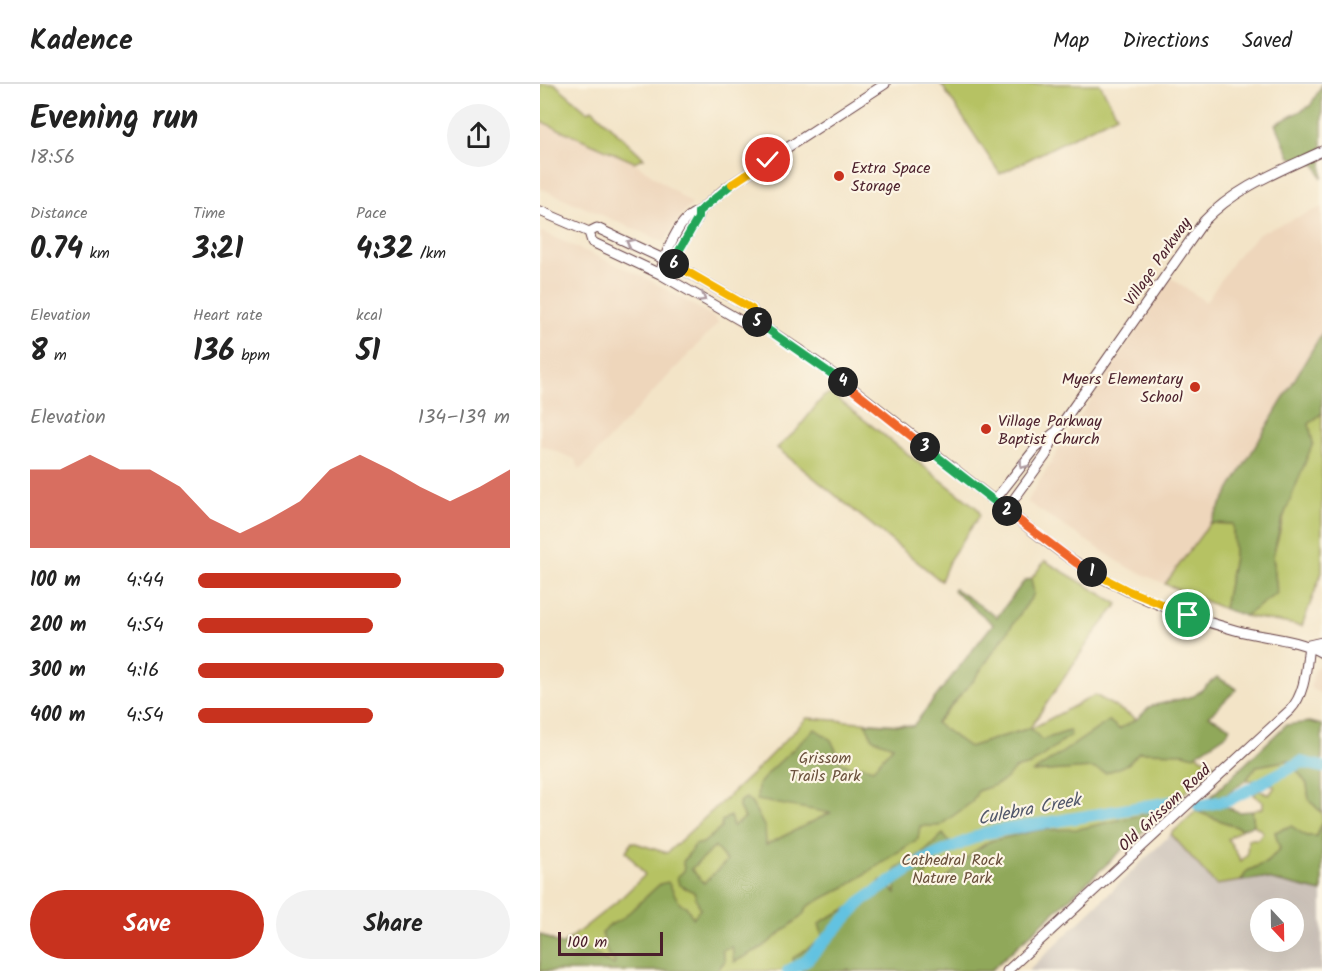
<!DOCTYPE html>
<html lang="en">
<head>
<meta charset="utf-8">
<style>
	:root { --surface:#fff; --page:#f2f2f2; --text:#222; --muted:#767676; --line:#e0e0e0; --accent:#c8321e }
	body { margin:0; font-family:Kalam,sans-serif; background:var(--page); color:var(--text); height:100vh; display:flex; flex-direction:column; font-size:22px; white-space:nowrap }
	* { box-sizing:border-box; margin:0 }
	p { font-size:20px; color:var(--muted) }
	.icon { flex:none; width:33px; height:33px; fill:none; stroke:currentColor; stroke-width:2; stroke-linecap:round; stroke-linejoin:round }
	.map { position:relative; flex:1; overflow:hidden }
	.sheet { display:flex; flex-direction:column; background:var(--surface); width:540px }
	.sheet>* { flex:none }
	.needle { width:39px; rotate:158deg }
	.tools { position:absolute; left:710px; top:814px; display:grid; gap:12px }
	.tools a { display:grid; place-items:center; width:54px; height:54px; border-radius:50%; background:var(--surface); box-shadow:0 6px 24px #0002; font-size:30px }
	.scale { position:absolute; left:18px; bottom:15px; width:105px; box-sizing:border-box; padding-left:6px; border:3px solid #4a1f2b; border-top:0; font-size:16px; line-height:21px; white-space:nowrap; color:#4a1f2b; -webkit-text-stroke:4px #fcf5e5; paint-order:stroke }
	.pin { position:absolute; display:grid; place-items:center; width:51px; height:51px; color:#fff; margin:-26px; border:3px solid #fff; border-radius:50%; box-shadow:0 2px 6px #0007 }
	.km { position:absolute; width:30px; height:30px; margin:-15px; border-radius:50%; background:#222; color:#fff; font-size:16px; line-height:30px; text-align:center }
	.round { display:grid; place-items:center; flex:none; width:63px; height:63px; border-radius:32px; background:var(--page) }
	.headline { display:flex; align-items:center; justify-content:space-between; height:102px; padding:0 30px }
	h1 { font-size:33px; font-weight:700; line-height:45px }
	.stats { display:grid; grid-template-columns:repeat(3,1fr); gap:9px; height:102px; padding:6px 30px }
	.stats div { display:grid; align-content:center }
	.stats b { font-size:30px; font-weight:700 }
	.stats small { font-size:16px; font-weight:400 }
	.stats p { font-size:16px }
	.chart { height:168px; padding:12px 30px }
	.chart p { display:flex; justify-content:space-between }
	.chart svg { width:100%; height:108px; margin-top:6px; fill:var(--accent); opacity:.7 }
	.cta { display:flex; gap:12px; margin-top:auto; padding:12px 30px }
	.cta a { flex:1; height:69px; border-radius:36px; background:var(--accent); color:#fff; font-size:24px; font-weight:700; line-height:69px; text-align:center }
	.cta a+a { background:var(--page); color:var(--text) }
	ul { padding:0 30px; list-style:none; font-size:20px }
	li { display:grid; grid-template-columns:96px 72px 1fr; align-items:center; height:45px }
	li i { height:15px; border-radius:8px; background:var(--accent) }
	header { display:flex; align-items:center; gap:36px; box-sizing:border-box; height:84px; padding:0 30px; background:var(--surface); border-bottom:2px solid var(--line) }
	header strong { font-size:28px }
	nav { display:flex; gap:33px; margin-inline-start:auto; font-size:21px }
	main { display:flex; flex:1; min-height:0 }
	.map>svg:first-child { display:block }
	.built { fill:#eed6bb }
	.industrial { fill:#ccc2b9; fill-rule:evenodd }
	.green { fill:#b6c264; stroke:#807048; stroke-width:1.5 }
	.forest { fill:#90a85a; stroke:#6d6442; stroke-width:1.5; fill-rule:evenodd }
	.lines { fill:none; stroke-linecap:round; stroke-linejoin:round }
	.river { stroke:#62c2e1; stroke-width:12 }
	.secondary-casing { stroke:#633d42; stroke-width:11 }
	.secondary { stroke:#fff; stroke-width:9 }
	.oneway { stroke:#ae9aa0 }
	.split-1-casing { stroke:#fff; stroke-width:12 }
	.split-2-casing { stroke:#fff; stroke-width:12 }
	.split-3-casing { stroke:#fff; stroke-width:12 }
	.split-4-casing { stroke:#fff; stroke-width:12 }
	.split-5-casing { stroke:#fff; stroke-width:12 }
	.split-6-casing { stroke:#fff; stroke-width:12 }
	.split-7-casing { stroke:#fff; stroke-width:12 }
	.split-8-casing { stroke:#fff; stroke-width:12 }
	.split-1 { stroke:#f5b400; stroke-width:8 }
	.split-2 { stroke:#f0652b; stroke-width:8 }
	.split-3 { stroke:#22a559; stroke-width:8 }
	.split-4 { stroke:#f0652b; stroke-width:8 }
	.split-5 { stroke:#22a559; stroke-width:8 }
	.split-6 { stroke:#f5b400; stroke-width:8 }
	.split-7 { stroke:#22a559; stroke-width:8 }
	.split-8 { stroke:#f5b400; stroke-width:8 }
	.poi-dot { fill:#c8321e; stroke:#fcf5e5; stroke-width:2 }
	.labels { text-anchor:middle; stroke-width:4.5; stroke-linejoin:round; paint-order:stroke }
	.poi-label { font-size:16px; fill:#4a1f2b; stroke:#fcf5e5; text-anchor:start }
	.street-label { font-size:16px; fill:#4a1f2b; stroke:#fcf5e5 }
	.park-label { font-size:16px; fill:#6a503c; stroke:#fcf5e5 }
	.water-label { font-size:18px; font-style:italic; fill:#52586b; stroke:#fcf5e5 }
</style>
</head>
<body>
<header>
<strong>Kadence</strong>
<nav><a>Map</a><a>Directions</a><a>Saved</a></nav>
</header>
<main>
<section class="sheet">
<div class="headline"><div><h1>Evening run</h1><p>18:56</p></div><a class="round"><svg class="icon" aria-label="share" viewBox="0 0 24 24"><path d="M12 15V3M7 8l5-5 5 5M5 13v7h14v-7"/></svg></a></div>
<div class="stats">
<div><p>Distance</p><b>0.74<small> km</small></b></div>
<div><p>Time</p><b>3:21</b></div>
<div><p>Pace</p><b>4:32<small> /km</small></b></div>
</div>
<div class="stats">
<div><p>Elevation</p><b>8<small> m</small></b></div>
<div><p>Heart rate</p><b>136<small> bpm</small></b></div>
<div><p>kcal</p><b>51</b></div>
</div>
<div class="chart"><p><span>Elevation</span>134–139 m</p>
<svg viewBox="0 0 160 44" preserveAspectRatio="none"><path d="M0 44V12L10 12L20 6L30 12L40 12L50 19L60 32L70 38L80 32L90 25L100 12L110 6L120 12L130 19L140 25L150 19L160 12V44z"/></svg>
</div>
<ul>
<li><b>100 m</b>4:44<i style="width:65%"></i></li>
<li><b>200 m</b>4:54<i style="width:56%"></i></li>
<li><b>300 m</b>4:16<i style="width:98%"></i></li>
<li><b>400 m</b>4:54<i style="width:56%"></i></li>
</ul>
<div class="cta"><a>Save</a><a>Share</a></div>
</section>
<div class="map">
<svg width="782" height="887" viewBox="0 0 782 887">
	<rect width="100%" height="100%" fill="#fcf5e5"/>
	<filter id="ink" filterUnits="userSpaceOnUse"><feTurbulence type="fractalNoise" baseFrequency=".0167" numOctaves="2"/><feDisplacementMap in="SourceGraphic" scale="12" xChannelSelector="R" yChannelSelector="G"/><feConvolveMatrix kernelMatrix="1 2 1 2 8 2 1 2 1" color-interpolation-filters="sRGB"/></filter>
	<filter id="wash" filterUnits="userSpaceOnUse"><feTurbulence type="fractalNoise" baseFrequency=".008" numOctaves="4" result="noise"/><feDisplacementMap in="SourceGraphic" scale="24" xChannelSelector="R" yChannelSelector="G"/><feGaussianBlur stdDeviation="1.35" result="paint"/><feColorMatrix in="noise" values="0 0 0 0 0 0 0 0 0 0 0 0 0 0 0 0 0 1.4 0 .05"/><feComposite in="paint" operator="in"/></filter>
	<g filter="url(#wash)">
		<rect width="100%" height="100%" fill="#f3e4c7"/>
		<!-- built -->
		<path class="built" d="M0,37L94,78L152,120L141,132L124,158L0,104Z
			M782,123V249L670,439L625,500L587,483L487,418L523,358L631,194L666,218L697,172L720,149Z
			M0,147L106,194L174,233L178,239L40,386L35,375L0,361Z
			M782,581V610L770,604L775,584Z"/>
		<!-- industrial -->
		<path class="industrial" d="M631,750L676,801L723,794L782,808V887H488ZM720,825H753V858H720Z"/>
		<!-- green -->
		<path class="green" d="M0,0H15L48,28L52,25L104,74L94,78L0,37Z
			M401,0H560L577,31L460,90Z
			M288,310L295,313L438,425L440,431L410,475L401,497L237,364L257,346L283,313Z
			M782,329V488L762,542L705,532L737,509L733,472L769,340Z
			M670,439L693,440L694,473L684,525L625,500Z
			M505,477L578,520L551,554L490,644L429,663L395,639L433,597L493,510L491,495Z
			M555,611L675,681L450,887H0V850L22,861L80,815L105,791L86,767L92,758L127,769L214,688L267,634L373,642L316,716L481,650Z
			M750,676L767,700L769,716L782,729V737L777,752H766L751,742L735,748L740,765L727,778L707,787L701,797L676,801L631,750L656,727L702,745L688,755L701,777L707,771L708,755H718L723,748L714,741L712,727L723,724V718L714,711L718,706L729,711L735,703L723,697L706,696L717,682Z"/>
		<!-- forest -->
		<path class="forest" d="M782,1V95L776,81L750,73L736,40L770,22Z
			M782,249V329L769,340L773,359L741,439L733,472L737,509L705,532L684,525L694,473L693,440L670,439Z
			M491,495L494,510L433,597L396,639L429,663L490,644L502,656L529,647L531,651L490,681L474,685C466,699 452,702 438,707L432,718L399,742H380L378,755L307,802L268,822L262,832L223,863L194,878L192,863L182,866L185,877L177,887H0V850L22,861L28,856L74,881L75,878L68,871L62,849L68,842L82,835L120,800L128,798L140,820L146,822L153,834L160,825L154,808L139,801L137,793L144,787L143,778L155,761L163,759L181,744L182,737L190,732L193,742L205,734L199,724V718L206,714L212,720L225,744L226,761L290,729L217,716L218,701L231,686L275,645L291,656L302,679L311,683L322,682L333,685L353,662L333,655L325,639L373,642L453,540L413,506L414,504L457,533L485,496ZM175,763L187,777L164,799L151,785Z
			M677,593L697,605L669,632L690,643L687,650L654,672L644,669L599,668L588,680L566,689L552,684L493,688L569,637L579,645L597,635L611,622L654,612Z
			M770,638L782,641V729L769,716L767,700L749,676L717,682L706,696L686,711V723L699,728L712,727L714,741L702,745L656,727L746,641Z
			M627,725L450,887H309V885L304,887H261L254,880L253,874L283,854L279,840C286,834 292,832 300,828C316,821 331,811 341,796L356,809L355,786L367,777L370,782L374,780L377,772C388,768 394,757 403,750L410,759C401,771 380,793 378,805L399,802L433,768L450,757L499,746L539,745Z
			M782,737V808L723,794L701,797L707,787L727,778L740,765L735,748L751,742L766,752H777Z"/>
		<g class="lines">
			<!-- river -->
			<path class="river" d="M659,722L689,716L761,678L782,683
				M248,887L266,877L323,816L384,776L445,749L637,717"/>
		</g>
	</g>
	<g filter="url(#ink)">
		<g class="lines">
			<!-- secondary casing -->
			<g class="secondary-casing">
				<path id="secondary" d="M0,127L49,148L57,144L132,179L212,225L214,237
					M49,148L52,158L120,190L203,238L214,237C304,291 384,363 468,427C490,445 513,464 537,479C584,509 641,531 695,546C723,554 757,554 782,569
					M128,183L158,134V128
					M120,190C124,173 139,132 158,128L187,103L345,0
					M454,417L495,365L514,349
					M466,426L506,371L516,348L664,137C696,103 740,87 782,67
					M769,561L782,558
					M467,887L750,626C766,609 766,583 769,561"/>
			</g>
			<!-- secondary -->
			<use href="#secondary" class="secondary"/>
		</g>
		<!-- one-way arrows -->
		<defs><path id="oneway-chevron" d="M-2-3.5L2.5 0L-2 3.5" fill="none" stroke-width="1.6" stroke-linecap="round" stroke-linejoin="round" transform="scale(1.5)"/></defs>
		<g class="oneway">
			<use href="#oneway-chevron" transform="translate(90 159) rotate(-154)"/>
			<use href="#oneway-chevron" transform="translate(162 214) rotate(30)"/>
			<use href="#oneway-chevron" transform="translate(483 381) rotate(128)"/>
		</g>
	</g>
	<g class="lines" filter="url(#ink)">
		<!-- split-1 casing -->
		<g class="split-1-casing">
			<path id="split-1" d="M552,488L589,507L648,531"/>
		</g>
		<!-- split-2 casing -->
		<g class="split-2-casing">
			<path id="split-2" d="M467,427L536,479L552,488"/>
		</g>
		<!-- split-3 casing -->
		<g class="split-3-casing">
			<path id="split-3" d="M385,363L467,427"/>
		</g>
		<!-- split-4 casing -->
		<g class="split-4-casing">
			<path id="split-4" d="M303,298L385,363"/>
		</g>
		<!-- split-5 casing -->
		<g class="split-5-casing">
			<path id="split-5" d="M217,238L303,298"/>
		</g>
		<!-- split-6 casing -->
		<g class="split-6-casing">
			<path id="split-6" d="M134,180L212,225L214,237L217,238"/>
		</g>
		<!-- split-7 casing -->
		<g class="split-7-casing">
			<path id="split-7" d="M134,180L132,179L158,134V128L192,100"/>
		</g>
		<!-- split-8 casing -->
		<g class="split-8-casing">
			<path id="split-8" d="M192,100L228,76"/>
		</g>
		<!-- split-1 -->
		<use href="#split-1" class="split-1"/>
		<!-- split-2 -->
		<use href="#split-2" class="split-2"/>
		<!-- split-3 -->
		<use href="#split-3" class="split-3"/>
		<!-- split-4 -->
		<use href="#split-4" class="split-4"/>
		<!-- split-5 -->
		<use href="#split-5" class="split-5"/>
		<!-- split-6 -->
		<use href="#split-6" class="split-6"/>
		<!-- split-7 -->
		<use href="#split-7" class="split-7"/>
		<!-- split-8 -->
		<use href="#split-8" class="split-8"/>
	</g>
	<!-- markers -->
	<g class="poi-dot">
		<circle cx="299" cy="92" r="6"/>
		<circle cx="655" cy="303" r="6"/>
		<circle cx="446" cy="345" r="6"/>
	</g>
	<g class="labels">
		<!-- poi labels -->
		<g class="poi-label">
			<text x="311" y="89">Extra Space<tspan x="311" dy="18">Storage</tspan></text>
			<text x="643" y="300" text-anchor="end">Myers Elementary<tspan x="643" dy="18">School</tspan></text>
			<text x="458" y="342">Village Parkway<tspan x="458" dy="18">Baptist Church</tspan></text>
		</g>
		<!-- street labels -->
		<g class="street-label">
			<text transform="translate(617 177) rotate(-55)" y="6">Village Parkway</text>
			<text transform="translate(624 723) rotate(-43)" y="6">Old Grissom Road</text>
		</g>
		<!-- park labels -->
		<g class="park-label">
			<text x="285" y="679">Grissom<tspan x="285" dy="18">Trails Park</tspan></text>
			<text x="412" y="781">Cathedral Rock<tspan x="412" dy="18">Nature Park</tspan></text>
		</g>
		<!-- water labels -->
		<g class="water-label">
			<text transform="translate(489 725) rotate(-11)" y="6">Culebra Creek</text>
		</g>
	</g>
</svg>
<div class="tools">
<a><svg class="needle" viewBox="-14 -14 28 28"><path d="M0-13l5 13h-10z" fill="#e53935"/><path d="M0 13l5-13h-10z" fill="#767676"/></svg></a>
</div>
<div class="scale">100 m</div>
<div class="pin" style="left:648px;top:531px;background:#1e9e55"><svg class="icon" aria-label="arrive" viewBox="0 0 24 24"><path d="M6 21V4h12l-3 4 3 4H6"/></svg></div>
<div class="pin" style="left:228px;top:76px;background:#d93025"><svg class="icon" aria-label="check" viewBox="0 0 24 24"><path d="M5 12l5 5 9-10"/></svg></div>
<b class="km" style="left:552px;top:488px">1</b>
<b class="km" style="left:467px;top:427px">2</b>
<b class="km" style="left:385px;top:363px">3</b>
<b class="km" style="left:303px;top:298px">4</b>
<b class="km" style="left:217px;top:238px">5</b>
<b class="km" style="left:134px;top:180px">6</b>
</div>
</main>
</body>
</html>
